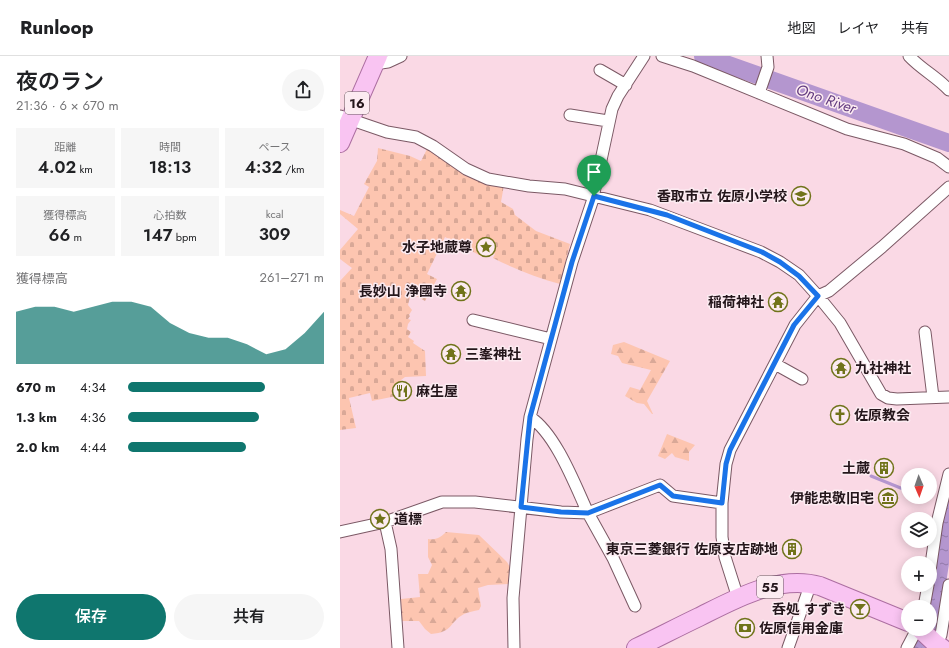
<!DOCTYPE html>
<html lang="ja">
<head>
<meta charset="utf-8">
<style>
	:root { --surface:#fff; --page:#f6f6f6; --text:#202124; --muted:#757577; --line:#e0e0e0; --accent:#0f766e }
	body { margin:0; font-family:Jost,"Noto Sans JP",sans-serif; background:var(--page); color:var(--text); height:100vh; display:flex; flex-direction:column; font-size:15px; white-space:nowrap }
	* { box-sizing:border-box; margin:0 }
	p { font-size:13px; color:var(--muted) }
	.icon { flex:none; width:22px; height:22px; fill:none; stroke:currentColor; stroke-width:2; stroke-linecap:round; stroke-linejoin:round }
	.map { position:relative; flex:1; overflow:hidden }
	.details { display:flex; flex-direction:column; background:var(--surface); width:340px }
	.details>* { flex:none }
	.needle { width:26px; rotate:178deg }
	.fabs { position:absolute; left:561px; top:412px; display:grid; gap:8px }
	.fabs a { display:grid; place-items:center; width:36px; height:36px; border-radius:50%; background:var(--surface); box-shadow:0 2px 10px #0003; font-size:20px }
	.pin { position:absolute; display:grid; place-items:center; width:34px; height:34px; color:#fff; margin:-41px -17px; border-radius:50% 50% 50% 0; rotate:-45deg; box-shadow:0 0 4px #0007 }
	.pin .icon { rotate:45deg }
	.round { display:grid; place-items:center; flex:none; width:42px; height:42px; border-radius:21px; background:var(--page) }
	.summary { display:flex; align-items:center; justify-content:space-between; height:68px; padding:0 16px }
	h1 { font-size:22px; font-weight:600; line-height:30px }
	.figures { display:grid; grid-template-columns:repeat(3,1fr); gap:6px; height:68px; padding:4px 16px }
	.figures div { display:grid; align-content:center; border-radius:0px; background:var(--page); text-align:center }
	.figures b { font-size:17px; font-weight:600 }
	.figures small { font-size:11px; font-weight:400 }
	.figures p { font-size:11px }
	.chart { height:112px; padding:8px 16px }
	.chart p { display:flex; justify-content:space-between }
	.chart svg { width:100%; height:72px; margin-top:4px; fill:var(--accent); opacity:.7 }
	.cta { display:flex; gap:8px; margin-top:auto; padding:8px 16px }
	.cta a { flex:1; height:46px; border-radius:24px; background:var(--accent); color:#fff; font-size:16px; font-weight:600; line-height:46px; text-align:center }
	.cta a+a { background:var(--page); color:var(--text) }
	ul { padding:0 16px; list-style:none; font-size:13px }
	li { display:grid; grid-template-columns:64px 48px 1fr; align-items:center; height:30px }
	li i { height:10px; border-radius:5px; background:var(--accent) }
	header { display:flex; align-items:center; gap:24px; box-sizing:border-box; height:56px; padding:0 20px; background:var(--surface); border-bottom:1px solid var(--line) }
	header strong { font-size:19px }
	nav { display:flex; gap:22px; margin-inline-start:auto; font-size:14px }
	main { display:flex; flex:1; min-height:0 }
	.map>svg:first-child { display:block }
	.forest { fill:url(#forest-firs) }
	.cemetery { fill:url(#cemetery-stones) }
	.water { fill:url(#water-ripples) }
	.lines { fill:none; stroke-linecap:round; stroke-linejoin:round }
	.stream { stroke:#b496cf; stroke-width:3 }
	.river { stroke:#b496cf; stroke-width:18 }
	.minor-casing { stroke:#7b5965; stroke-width:13 }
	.primary-casing { stroke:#ac6ea1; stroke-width:20 }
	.minor { stroke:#fff; stroke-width:11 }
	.primary { stroke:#f9c4f2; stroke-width:18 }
	.route-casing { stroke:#fff; stroke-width:8 }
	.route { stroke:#1a73e8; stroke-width:5 }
	.labels { text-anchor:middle; stroke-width:3; stroke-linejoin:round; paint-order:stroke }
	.shield { fill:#fcebf1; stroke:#65565b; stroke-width:1 }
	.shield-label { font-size:13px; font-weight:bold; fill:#24161b }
	.poi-label { font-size:14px; font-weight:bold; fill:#24161b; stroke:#fcebf1; text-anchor:end }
	.water-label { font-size:15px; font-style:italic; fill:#633c81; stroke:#fcebf1 }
</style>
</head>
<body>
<header>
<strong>Runloop</strong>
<nav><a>地図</a><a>レイヤ</a><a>共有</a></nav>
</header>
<main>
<section class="details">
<div class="summary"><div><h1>夜のラン</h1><p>21:36 · 6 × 670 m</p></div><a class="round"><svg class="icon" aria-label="share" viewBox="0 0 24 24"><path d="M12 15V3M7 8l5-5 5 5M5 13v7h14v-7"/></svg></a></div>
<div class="figures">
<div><p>距離</p><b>4.02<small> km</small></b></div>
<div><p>時間</p><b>18:13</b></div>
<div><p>ペース</p><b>4:32<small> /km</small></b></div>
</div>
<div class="figures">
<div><p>獲得標高</p><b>66<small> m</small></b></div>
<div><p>心拍数</p><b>147<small> bpm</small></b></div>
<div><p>kcal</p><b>309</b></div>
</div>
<div class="chart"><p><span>獲得標高</span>261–271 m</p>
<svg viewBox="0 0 160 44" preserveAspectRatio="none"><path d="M0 44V12L10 9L20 9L30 12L40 9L50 6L60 6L70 9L80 19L90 25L100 28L110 28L120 32L130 38L140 35L150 25L160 12V44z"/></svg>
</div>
<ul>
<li><b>670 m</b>4:34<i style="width:70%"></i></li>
<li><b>1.3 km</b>4:36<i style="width:67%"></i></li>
<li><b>2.0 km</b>4:44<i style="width:60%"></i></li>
</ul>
<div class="cta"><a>保存</a><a>共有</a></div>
</section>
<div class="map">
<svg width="609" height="592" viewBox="0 0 609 592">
	<defs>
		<pattern id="forest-firs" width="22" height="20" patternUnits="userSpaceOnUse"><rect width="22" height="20" fill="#fdc5b0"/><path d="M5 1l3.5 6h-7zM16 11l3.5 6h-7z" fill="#d9a897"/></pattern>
		<pattern id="cemetery-stones" width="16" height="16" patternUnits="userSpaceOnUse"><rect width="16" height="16" fill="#fdc5b0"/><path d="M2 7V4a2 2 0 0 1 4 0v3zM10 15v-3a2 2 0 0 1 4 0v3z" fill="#d9a897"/></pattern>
		<pattern id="water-ripples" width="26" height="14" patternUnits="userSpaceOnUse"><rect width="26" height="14" fill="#b496cf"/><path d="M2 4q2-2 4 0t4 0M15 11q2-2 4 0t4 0" fill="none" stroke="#9279a7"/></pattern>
	</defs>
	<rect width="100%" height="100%" fill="#fad9e5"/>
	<!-- forest -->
	<path class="forest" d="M284,286L330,305L307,345L313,358H312L304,348L297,347L285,340L290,331L300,334L311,314L282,307L278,300L271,298L273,289Z
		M327,378L355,389L349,396V405L335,401L332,397L325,403L318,400Z
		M106,476L139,479L167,506L171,513L169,528L148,529L138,532L141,550L139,554C134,555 128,556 124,558C108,567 114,576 91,578L85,573L79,565H62L61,543L80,541L78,518H88L92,509L88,501V483C96,484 100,482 106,476Z"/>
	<!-- cemetery -->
	<path class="cemetery" d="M88,91L125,117L138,124L164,129L161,146L173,153L175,159L196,175L230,188L220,228C197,222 175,213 153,202L155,198L144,193L141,200L105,181L87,218L97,223L85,245L71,237L68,249L72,254L69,259L70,260L68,263L71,264L68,268L67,273L71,276L68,281L74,285L73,287L85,295L86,320L65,321L61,324V339L32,345L30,337L9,342L16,372L0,374V225L12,212L0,203V194L18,173L0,158V154L14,160L29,131L24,128L37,105L38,92L70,100L81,105Z"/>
	<!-- water -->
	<path class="water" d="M609,438V508L599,573V576H594L587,592H571L577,584L590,573V551H588L602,468Z"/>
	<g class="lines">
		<!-- stream -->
		<path class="stream" d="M531,420L568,435
			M578,441L580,444"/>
		<!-- river -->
		<path class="river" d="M363,0L609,87"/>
		<!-- minor casing -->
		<g class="minor-casing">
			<path id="minor" d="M322,0L353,10L507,73L564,88L597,102L609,111
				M569,0C581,13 597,21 609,34
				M34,8L48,6L61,0
				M260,14L286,29
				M419,37L428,11L427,0
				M230,59L268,65
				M0,60L47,76L76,81L93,90L126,113L148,123L189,130L225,133L310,154L421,196L440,206L459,219L478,240L500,267L541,338L548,342L557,343L609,341
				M133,264L211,283
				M585,276L593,341
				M435,308L462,323
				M45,466L51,493L58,592
				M0,476L45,466L102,446H135L221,456L248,457C235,429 216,378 190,361
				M590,515L597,467L609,418
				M398,542L385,501L382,481V447L386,408L390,394L455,269L478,240L489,235L542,191L609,131
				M295,550L273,502L248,457L320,429L333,440L382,447
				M584,551L588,529
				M174,592L173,542L187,383L190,361L232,206L252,146L272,53L278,40L304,0
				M448,592L471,527
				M567,592L577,573
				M593,592L601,579L609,529"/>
		</g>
		<!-- primary casing -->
		<g class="primary-casing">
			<path id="primary" d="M0,87L38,0
				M580,573L595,587L602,592
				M296,592C317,582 338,571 359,561C395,543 439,518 480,530L568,566"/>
		</g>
		<!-- minor -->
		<use href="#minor" class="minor"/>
		<!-- primary -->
		<use href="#primary" class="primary"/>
	</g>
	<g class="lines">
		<!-- route casing -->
		<g class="route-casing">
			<path id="route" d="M254,140L327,159L422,196L440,206L459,220L478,240L454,269L390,394L386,408L382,447L333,440L320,429L248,457L221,456L181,451L190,361L232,206Z"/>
		</g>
		<!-- route -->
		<use href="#route" class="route"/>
	</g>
	<!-- icons -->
	<defs>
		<g id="school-ring" transform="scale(1)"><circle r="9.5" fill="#fcebf1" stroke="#70731a" stroke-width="1.5"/><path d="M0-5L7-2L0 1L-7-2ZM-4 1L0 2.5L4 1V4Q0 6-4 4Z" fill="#70731a"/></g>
		<g id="sight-ring" transform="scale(1)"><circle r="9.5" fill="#fcebf1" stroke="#70731a" stroke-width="1.5"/><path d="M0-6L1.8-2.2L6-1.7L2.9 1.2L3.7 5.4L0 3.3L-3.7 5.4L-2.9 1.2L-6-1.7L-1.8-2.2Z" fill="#70731a"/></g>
		<g id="temple-ring" transform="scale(1)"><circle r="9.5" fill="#fcebf1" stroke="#70731a" stroke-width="1.5"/><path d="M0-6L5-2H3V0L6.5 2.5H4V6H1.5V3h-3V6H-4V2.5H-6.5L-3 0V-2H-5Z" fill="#70731a"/></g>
		<g id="restaurant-ring" transform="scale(1)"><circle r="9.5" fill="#fcebf1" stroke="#70731a" stroke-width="1.5"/><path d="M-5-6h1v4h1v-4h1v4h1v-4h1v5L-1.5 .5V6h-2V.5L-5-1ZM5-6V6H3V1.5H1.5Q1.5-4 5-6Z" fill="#70731a"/></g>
		<g id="church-ring" transform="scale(1)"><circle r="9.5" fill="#fcebf1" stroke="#70731a" stroke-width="1.5"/><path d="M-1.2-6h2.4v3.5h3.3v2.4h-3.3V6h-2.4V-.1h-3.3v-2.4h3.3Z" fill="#70731a"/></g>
		<g id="building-ring" transform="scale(1)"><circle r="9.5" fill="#fcebf1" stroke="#70731a" stroke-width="1.5"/><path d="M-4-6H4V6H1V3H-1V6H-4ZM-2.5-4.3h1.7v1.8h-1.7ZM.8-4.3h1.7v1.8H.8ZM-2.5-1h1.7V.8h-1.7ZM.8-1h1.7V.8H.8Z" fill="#70731a"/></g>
		<g id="museum-ring" transform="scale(1)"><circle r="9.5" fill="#fcebf1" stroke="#70731a" stroke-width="1.5"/><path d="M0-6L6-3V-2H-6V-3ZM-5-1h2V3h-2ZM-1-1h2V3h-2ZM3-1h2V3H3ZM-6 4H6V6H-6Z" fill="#70731a"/></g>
		<g id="bar-ring" transform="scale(1)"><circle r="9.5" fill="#fcebf1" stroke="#70731a" stroke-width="1.5"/><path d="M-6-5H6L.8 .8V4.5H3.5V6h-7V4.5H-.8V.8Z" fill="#70731a"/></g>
		<g id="bank-ring" transform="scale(1)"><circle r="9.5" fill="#fcebf1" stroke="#70731a" stroke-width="1.5"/><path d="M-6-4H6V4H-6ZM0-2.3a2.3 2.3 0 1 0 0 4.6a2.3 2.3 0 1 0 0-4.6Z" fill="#70731a"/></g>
	</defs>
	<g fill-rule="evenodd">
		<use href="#school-ring" x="461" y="140"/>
		<use href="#sight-ring" x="146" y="191"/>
		<use href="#temple-ring" x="121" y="235"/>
		<use href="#temple-ring" x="438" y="246"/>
		<use href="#temple-ring" x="111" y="298"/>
		<use href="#temple-ring" x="501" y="312"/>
		<use href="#restaurant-ring" x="62" y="335"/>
		<use href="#church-ring" x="500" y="359"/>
		<use href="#building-ring" x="544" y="412"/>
		<use href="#museum-ring" x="548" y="442"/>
		<use href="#sight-ring" x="40" y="463"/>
		<use href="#building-ring" x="452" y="493"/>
		<use href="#bar-ring" x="520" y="553"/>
		<use href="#bank-ring" x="405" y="572"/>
	</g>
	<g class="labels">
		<!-- shield labels -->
		<g class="shield">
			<rect x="5" y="36" width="24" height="22" rx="3"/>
			<rect x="417" y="520" width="26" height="22" rx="3"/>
		</g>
		<g class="shield-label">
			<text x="17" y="52">16</text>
			<text x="430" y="536">55</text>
		</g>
		<!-- poi labels -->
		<g class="poi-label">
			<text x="447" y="145">香取市立 佐原小学校</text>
			<text x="132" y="196">水子地蔵尊</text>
			<text x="107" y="240">長妙山 浄國寺</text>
			<text x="424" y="251">稲荷神社</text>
			<text x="125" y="303" text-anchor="start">三峯神社</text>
			<text x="515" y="317" text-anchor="start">九社神社</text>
			<text x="76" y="340" text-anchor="start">麻生屋</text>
			<text x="514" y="364" text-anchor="start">佐原教会</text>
			<text x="530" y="417">土蔵</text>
			<text x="534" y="447">伊能忠敬旧宅</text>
			<text x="54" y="468" text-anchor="start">道標</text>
			<text x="438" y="498">東京三菱銀行 佐原支店跡地</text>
			<text x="506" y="558">呑処 すずき</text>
			<text x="419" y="577" text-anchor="start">佐原信用金庫</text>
		</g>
		<!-- water labels -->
		<g class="water-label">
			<text transform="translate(486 43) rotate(19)" y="5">Ono River</text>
		</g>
	</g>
</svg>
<div class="fabs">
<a><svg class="needle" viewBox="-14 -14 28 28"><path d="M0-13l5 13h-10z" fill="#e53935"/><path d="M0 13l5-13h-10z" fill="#757577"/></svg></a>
<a><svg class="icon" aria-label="layers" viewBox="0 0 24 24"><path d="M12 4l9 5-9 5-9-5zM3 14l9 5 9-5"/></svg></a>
<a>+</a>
<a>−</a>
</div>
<div class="pin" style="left:254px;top:140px;background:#1e9e55"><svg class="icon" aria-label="arrive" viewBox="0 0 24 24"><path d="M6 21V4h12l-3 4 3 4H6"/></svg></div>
</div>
</main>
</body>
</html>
